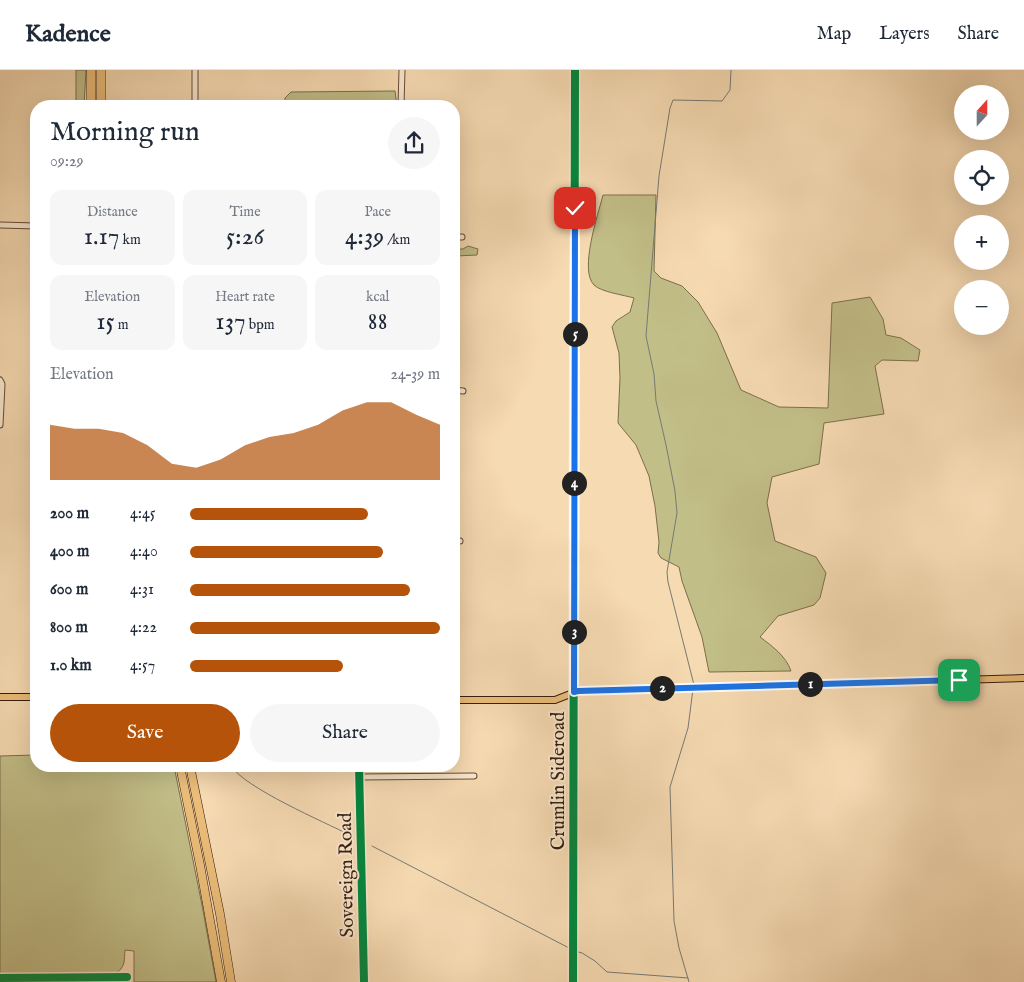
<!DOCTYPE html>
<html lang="en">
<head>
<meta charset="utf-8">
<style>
	:root { --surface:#fff; --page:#f6f6f7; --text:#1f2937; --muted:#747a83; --line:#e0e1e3; --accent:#b45309 }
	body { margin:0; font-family:"IM FELL English",serif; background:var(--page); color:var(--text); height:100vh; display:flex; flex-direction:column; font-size:19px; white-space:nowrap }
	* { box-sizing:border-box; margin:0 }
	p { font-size:16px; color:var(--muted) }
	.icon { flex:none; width:28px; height:28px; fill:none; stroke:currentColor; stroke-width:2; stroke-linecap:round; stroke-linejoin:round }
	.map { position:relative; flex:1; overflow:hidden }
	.drawer { position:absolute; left:30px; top:30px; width:430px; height:672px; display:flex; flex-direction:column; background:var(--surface); border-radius:20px; box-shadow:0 5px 20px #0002 }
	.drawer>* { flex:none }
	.needle { width:32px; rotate:21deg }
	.fabs { position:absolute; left:954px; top:15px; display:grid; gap:10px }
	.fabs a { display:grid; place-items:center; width:55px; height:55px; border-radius:50%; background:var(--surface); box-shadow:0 5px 20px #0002; font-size:25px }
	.pin { position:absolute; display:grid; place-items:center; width:42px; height:42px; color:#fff; margin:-21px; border-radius:10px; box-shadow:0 2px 8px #0006 }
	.km { position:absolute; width:25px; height:25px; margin:-12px; border-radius:50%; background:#222; color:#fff; font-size:14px; line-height:25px; text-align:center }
	.round { display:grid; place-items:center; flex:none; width:52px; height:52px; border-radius:26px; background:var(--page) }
	.headline { display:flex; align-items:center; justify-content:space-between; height:85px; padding:0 20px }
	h1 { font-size:28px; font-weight:600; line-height:38px }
	.metrics { display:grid; grid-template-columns:repeat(3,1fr); gap:8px; height:85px; padding:5px 20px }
	.metrics div { display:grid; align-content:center; border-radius:12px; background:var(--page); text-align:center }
	.metrics b { font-size:25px; font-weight:600 }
	.metrics small { font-size:14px; font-weight:400 }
	.metrics p { font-size:14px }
	.chart { height:140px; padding:10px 20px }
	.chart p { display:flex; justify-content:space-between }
	.chart svg { width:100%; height:90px; margin-top:5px; fill:var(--accent); opacity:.7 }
	.cta { display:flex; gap:10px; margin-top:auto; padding:10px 20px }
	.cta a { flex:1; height:58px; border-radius:30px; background:var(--accent); color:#fff; font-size:20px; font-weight:600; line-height:58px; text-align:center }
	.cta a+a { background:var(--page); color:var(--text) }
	ul { padding:0 20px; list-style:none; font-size:16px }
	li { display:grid; grid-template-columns:80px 60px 1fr; align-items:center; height:38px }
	li i { height:12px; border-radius:6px; background:var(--accent) }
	header { display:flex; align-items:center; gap:30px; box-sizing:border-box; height:70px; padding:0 25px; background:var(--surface); border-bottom:1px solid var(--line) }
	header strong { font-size:24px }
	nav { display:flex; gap:28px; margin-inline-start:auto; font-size:18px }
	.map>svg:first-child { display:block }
	.green { fill:#c2be88; stroke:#7c6e4c }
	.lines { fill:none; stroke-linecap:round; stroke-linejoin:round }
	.stream { stroke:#767a74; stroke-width:1 }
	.minor-casing { stroke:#664c39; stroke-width:7 }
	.major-casing { stroke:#361d11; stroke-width:8 }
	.highway-casing { stroke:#361d11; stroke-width:9 }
	.minor { stroke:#f9e7cd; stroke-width:5 }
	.major { stroke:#ebbd79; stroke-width:6 }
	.highway { stroke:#ebbd79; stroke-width:8 }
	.cycleway-casing { stroke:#f9e7cd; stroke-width:11 }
	.cycleway { stroke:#00873e; stroke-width:8 }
	.route-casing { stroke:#fff; stroke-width:10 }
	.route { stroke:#1a73e8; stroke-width:6 }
	.labels { text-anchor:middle; stroke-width:4; stroke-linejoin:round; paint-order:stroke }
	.street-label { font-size:19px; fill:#361d11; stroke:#f9e7cd }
</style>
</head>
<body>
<header>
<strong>Kadence</strong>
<nav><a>Map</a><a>Layers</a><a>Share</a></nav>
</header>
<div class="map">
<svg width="1024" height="912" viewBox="0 0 1024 912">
	<rect width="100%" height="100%" fill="#f6dab2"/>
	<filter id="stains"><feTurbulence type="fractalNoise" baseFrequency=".004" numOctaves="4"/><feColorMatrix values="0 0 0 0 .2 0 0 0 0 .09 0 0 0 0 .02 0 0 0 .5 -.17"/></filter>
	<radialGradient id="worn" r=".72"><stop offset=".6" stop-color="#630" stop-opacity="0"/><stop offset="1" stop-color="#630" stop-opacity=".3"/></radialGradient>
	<!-- green -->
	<path class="green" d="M76,0H86L84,36H76Z
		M395,21L397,36H285V28L291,22Z
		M603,125H656L654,201L661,208L682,216L698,232L717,263L741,320L779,337L828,338L832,233L870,227L883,249L886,265L901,268L920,280L918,291L882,290L875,296L884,344L824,353L819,394L772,407L767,433L775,471L816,487L826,503L820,528L814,535L778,546L760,567C772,576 786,586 791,601L709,602L702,567L682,511L679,497L661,488L658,483L659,472L655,436L649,406L636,375L618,353L620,308L619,283L612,257L616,251L630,242L634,228C624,225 601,222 594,215C579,200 598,145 603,125Z
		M468,176L478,179L477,185L456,186L455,183L458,179H463Z
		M36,685V696H174L202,835L216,912H134V881L125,880C124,889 126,897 116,903L0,904V686Z"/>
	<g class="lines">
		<!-- stream -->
		<path class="stream" d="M694,615L668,512L667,502L677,443L675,421L666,375L656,331L654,304L646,266L659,106L670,38L673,30L722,31L730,20L731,0
			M231,696C245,718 324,752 350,765
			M372,776L571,879
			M575,881L582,883L595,891L607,902L688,908
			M689,912L679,878L674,851L670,717L688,658L693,619"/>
		<!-- minor casing -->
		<g class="minor-casing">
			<path id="minor" d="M195,0V36
				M401,36L402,0
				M0,155L36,156
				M454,167H462
				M0,310L2,314L0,355
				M454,320L463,321
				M454,471H460
				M359,696L364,912
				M359,707L474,706
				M0,908L127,907
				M573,912L575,0"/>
		</g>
		<!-- major casing -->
		<g class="major-casing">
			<path id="major" d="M0,627H36
				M454,630H555L578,621L1024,608"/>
		</g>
		<!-- highway casing -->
		<g class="highway-casing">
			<path id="highway" d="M91,36V0
				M101,36V0
				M180,696L200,795L221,912
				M190,696L220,844L231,912"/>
		</g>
		<!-- minor -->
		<use href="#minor" class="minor"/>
		<!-- major -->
		<use href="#major" class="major"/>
		<!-- highway -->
		<use href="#highway" class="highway"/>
		<!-- cycleway casing -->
		<g class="cycleway-casing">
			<path id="cycleway" d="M359,696L364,912
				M0,908L127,907
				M573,912L575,0"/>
		</g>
		<!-- cycleway -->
		<use href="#cycleway" class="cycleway"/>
	</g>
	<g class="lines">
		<!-- route casing -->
		<g class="route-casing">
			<path id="route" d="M575,138L574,622L578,621L959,610"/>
		</g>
		<!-- route -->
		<use href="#route" class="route"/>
	</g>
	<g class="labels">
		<!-- street labels -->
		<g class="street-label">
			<text transform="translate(557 711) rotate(-90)" y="7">Crumlin Sideroad</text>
			<text transform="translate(345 805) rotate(-91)" y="7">Sovereign Road</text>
		</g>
	</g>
	<rect width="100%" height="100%" filter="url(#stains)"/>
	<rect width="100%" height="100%" fill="url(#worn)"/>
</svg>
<div class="fabs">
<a><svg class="needle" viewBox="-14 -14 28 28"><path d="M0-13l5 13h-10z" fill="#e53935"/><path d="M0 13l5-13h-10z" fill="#747a83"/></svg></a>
<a><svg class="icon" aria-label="locate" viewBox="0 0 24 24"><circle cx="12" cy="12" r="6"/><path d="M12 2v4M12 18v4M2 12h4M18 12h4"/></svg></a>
<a>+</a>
<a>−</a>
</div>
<div class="pin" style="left:959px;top:610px;background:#1e9e55"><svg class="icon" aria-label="arrive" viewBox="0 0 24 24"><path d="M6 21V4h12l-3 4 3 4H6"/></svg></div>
<div class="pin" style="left:575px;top:138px;background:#d93025"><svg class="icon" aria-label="check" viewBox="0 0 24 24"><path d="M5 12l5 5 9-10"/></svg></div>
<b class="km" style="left:810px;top:614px">1</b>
<b class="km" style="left:662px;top:618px">2</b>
<b class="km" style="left:574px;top:562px">3</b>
<b class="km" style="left:574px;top:413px">4</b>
<b class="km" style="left:575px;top:264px">5</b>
<section class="drawer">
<div class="headline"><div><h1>Morning run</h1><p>09:29</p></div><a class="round"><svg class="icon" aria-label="share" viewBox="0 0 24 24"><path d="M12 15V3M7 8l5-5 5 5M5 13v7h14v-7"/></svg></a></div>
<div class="metrics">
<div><p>Distance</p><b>1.17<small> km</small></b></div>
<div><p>Time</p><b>5:26</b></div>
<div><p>Pace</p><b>4:39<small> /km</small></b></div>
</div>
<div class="metrics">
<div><p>Elevation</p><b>15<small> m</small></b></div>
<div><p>Heart rate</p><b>137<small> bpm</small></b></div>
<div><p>kcal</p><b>88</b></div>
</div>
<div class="chart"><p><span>Elevation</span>24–39 m</p>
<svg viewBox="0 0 160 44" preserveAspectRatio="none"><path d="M0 44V17L10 19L20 19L30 21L40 27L50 36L60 38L70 34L80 27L90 23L100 21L110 17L120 10L130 6L140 6L150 12L160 17V44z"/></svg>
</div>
<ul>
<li><b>200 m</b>4:45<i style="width:71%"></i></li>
<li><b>400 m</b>4:40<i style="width:77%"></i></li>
<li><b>600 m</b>4:31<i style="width:88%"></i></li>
<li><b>800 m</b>4:22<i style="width:100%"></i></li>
<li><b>1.0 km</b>4:57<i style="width:61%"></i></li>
</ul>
<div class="cta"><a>Save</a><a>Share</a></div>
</section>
</div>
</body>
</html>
